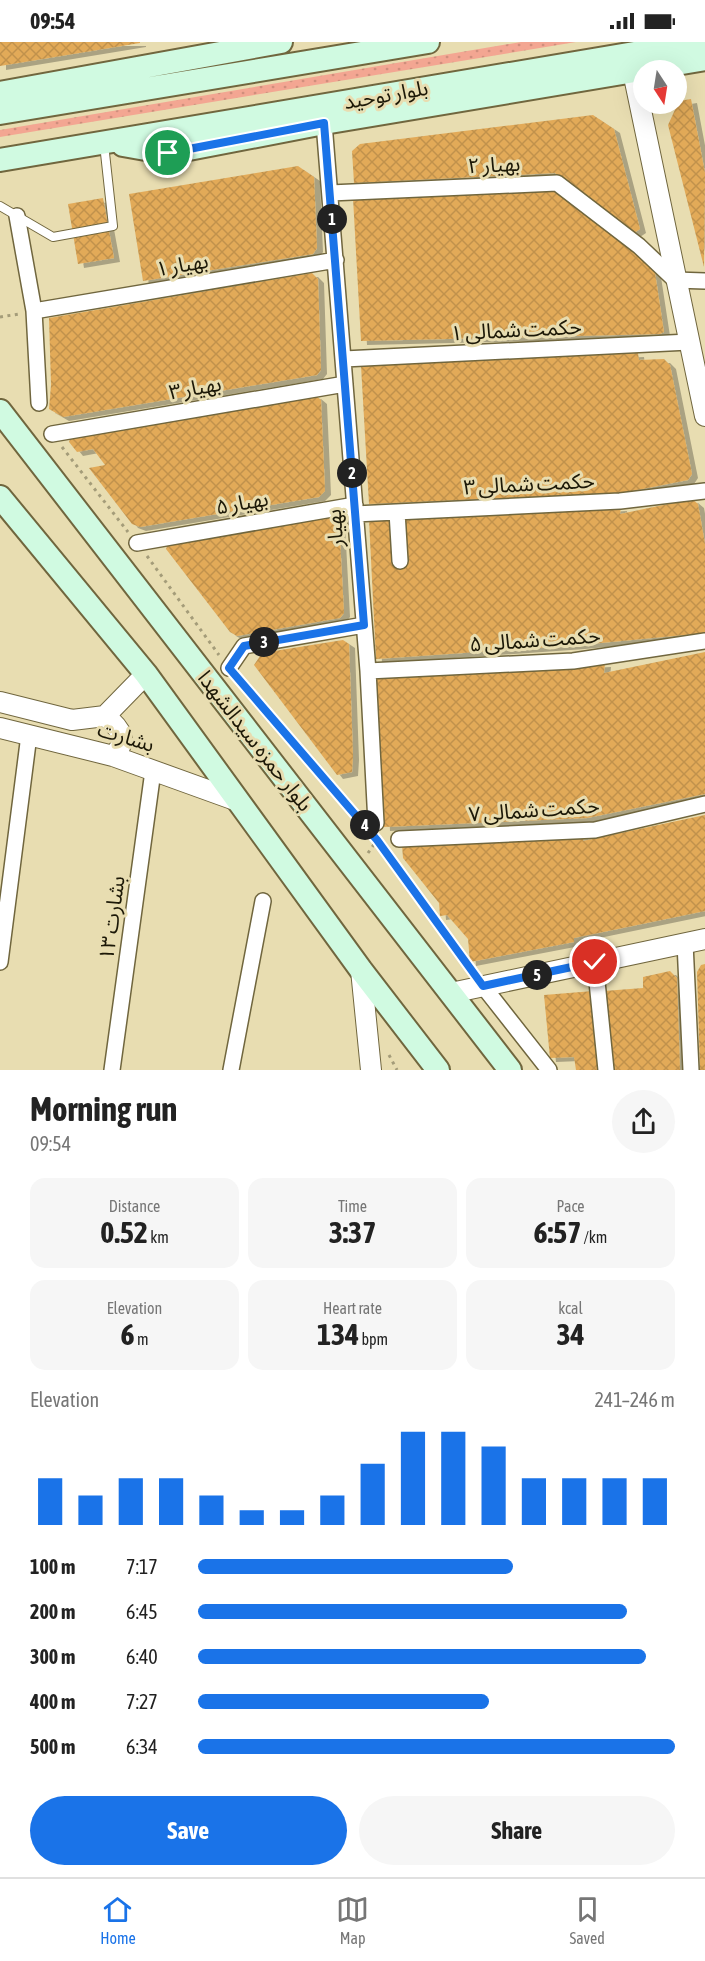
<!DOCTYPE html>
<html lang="en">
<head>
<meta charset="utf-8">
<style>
	:root { --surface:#fff; --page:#f6f6f6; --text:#222; --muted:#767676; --line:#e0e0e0; --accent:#1a73e8 }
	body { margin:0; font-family:"Asap Condensed","Noto Sans Arabic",sans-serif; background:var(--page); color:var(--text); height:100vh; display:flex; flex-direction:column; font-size:22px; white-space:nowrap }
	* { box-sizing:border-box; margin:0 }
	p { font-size:20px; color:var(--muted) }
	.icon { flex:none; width:33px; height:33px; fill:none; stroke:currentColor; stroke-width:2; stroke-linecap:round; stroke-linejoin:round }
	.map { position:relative; height:1028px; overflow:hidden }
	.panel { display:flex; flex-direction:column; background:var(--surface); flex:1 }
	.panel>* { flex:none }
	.needle { width:39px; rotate:168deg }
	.fabs { position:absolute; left:633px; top:18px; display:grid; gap:12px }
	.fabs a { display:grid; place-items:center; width:54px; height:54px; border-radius:50%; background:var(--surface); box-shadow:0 6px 24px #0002; font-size:30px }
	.pin { position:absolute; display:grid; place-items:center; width:51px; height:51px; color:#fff; margin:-26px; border:3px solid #fff; border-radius:50%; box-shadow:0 2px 6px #0007 }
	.km { position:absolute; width:30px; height:30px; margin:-15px; border-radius:50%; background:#222; color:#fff; font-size:16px; line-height:30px; text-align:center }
	.round { display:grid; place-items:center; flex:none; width:63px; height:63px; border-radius:32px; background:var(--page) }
	.head { display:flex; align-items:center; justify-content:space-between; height:102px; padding:0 30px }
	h1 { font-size:33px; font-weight:700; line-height:45px }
	.figures { display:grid; grid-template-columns:repeat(3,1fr); gap:9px; height:102px; padding:6px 30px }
	.figures div { display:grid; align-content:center; border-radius:15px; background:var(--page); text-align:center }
	.figures b { font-size:30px; font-weight:700 }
	.figures small { font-size:16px; font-weight:400 }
	.figures p { font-size:16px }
	.chart { height:168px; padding:12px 30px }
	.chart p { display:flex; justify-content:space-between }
	.chart svg { width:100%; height:108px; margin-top:6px; stroke:var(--accent); stroke-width:6 }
	.button { display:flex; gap:12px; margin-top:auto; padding:12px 30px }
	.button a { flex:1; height:69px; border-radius:36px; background:var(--accent); color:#fff; font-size:24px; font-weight:700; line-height:69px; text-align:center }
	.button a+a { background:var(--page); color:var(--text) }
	ul { padding:0 30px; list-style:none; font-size:20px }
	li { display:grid; grid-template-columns:96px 72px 1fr; align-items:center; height:45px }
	li i { height:15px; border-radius:8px; background:var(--accent) }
	.status { display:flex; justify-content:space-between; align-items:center; height:42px; padding:0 30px; background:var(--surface); direction:ltr }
	.status svg { height:16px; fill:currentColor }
	.menu { display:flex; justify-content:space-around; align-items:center; height:84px; border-top:2px solid var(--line); background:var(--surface); font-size:16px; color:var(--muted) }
	.menu a { display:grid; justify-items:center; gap:3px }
	.menu .selected { color:var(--accent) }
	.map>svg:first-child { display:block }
	.grass { fill:url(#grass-dots) }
	.building { fill:url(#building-cross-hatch); filter:url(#shadow) }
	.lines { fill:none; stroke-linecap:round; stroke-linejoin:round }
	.service-casing { stroke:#70663e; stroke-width:10 }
	.minor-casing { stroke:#70663e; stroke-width:18 }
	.tertiary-casing { stroke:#70663e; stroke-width:22 }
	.secondary-casing { stroke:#70663e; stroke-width:26 }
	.path { stroke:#a49c79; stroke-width:3; stroke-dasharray:3 4.5; stroke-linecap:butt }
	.service { stroke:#fff; stroke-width:8 }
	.minor { stroke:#fff; stroke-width:15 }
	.tertiary { stroke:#fff; stroke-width:20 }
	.secondary { stroke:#d0fae1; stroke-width:22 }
	.route-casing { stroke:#fff; stroke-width:12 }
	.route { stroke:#1a73e8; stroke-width:8 }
	.labels { text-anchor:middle; stroke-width:6; stroke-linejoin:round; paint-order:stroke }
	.street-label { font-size:21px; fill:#1c1807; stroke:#e8ddb1 }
</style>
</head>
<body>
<div class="status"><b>09:54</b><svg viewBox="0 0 49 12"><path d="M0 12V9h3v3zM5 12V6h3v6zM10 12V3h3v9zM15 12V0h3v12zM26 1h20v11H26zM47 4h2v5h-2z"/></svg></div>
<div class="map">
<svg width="705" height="1028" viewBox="0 0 705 1028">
	<defs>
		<pattern id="grass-dots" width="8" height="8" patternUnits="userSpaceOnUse" patternTransform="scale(1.5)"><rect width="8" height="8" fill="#f3a692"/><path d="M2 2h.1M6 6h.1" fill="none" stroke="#d08e7c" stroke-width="1.8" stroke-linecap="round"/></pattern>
		<pattern id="building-cross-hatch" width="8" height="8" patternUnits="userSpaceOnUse" patternTransform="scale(1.5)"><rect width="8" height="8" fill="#e2aa59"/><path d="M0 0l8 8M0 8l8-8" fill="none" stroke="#c1924c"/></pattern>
		<filter id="shadow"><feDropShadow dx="6" dy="4" stdDeviation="0" flood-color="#0004"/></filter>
	</defs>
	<rect width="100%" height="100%" fill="#e8ddb1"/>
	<!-- grass -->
	<path class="grass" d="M521,0H576L0,95V88Z"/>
	<!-- building -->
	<path class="building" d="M0,0H140V1L0,24Z
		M691,57L705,131L704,225L668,83L679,59Z
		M593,73L614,87L640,187L634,191L555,131L354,141L352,109L360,102Z
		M298,124L314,135L317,206L313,212L143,239L129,152Z
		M554,146L648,220L655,231L664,290L660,292L361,299L353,156Z
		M103,156L114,216L78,222L68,162Z
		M312,231L318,237L321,328L317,333L63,375L49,367L51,343L49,276Z
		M638,311L639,318L664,317L670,323L692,432L688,438L622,451L369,462L361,324Z
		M315,353L321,358L325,449L319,455L140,485L132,482L89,426L105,423L93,407L77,410L69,400L71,394Z
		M692,457L698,462L705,502V591L579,603L376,617L369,478L621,465L620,472Z
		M335,475L339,479L344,571L340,576L237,594L230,590L166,507L168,502Z
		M343,598L349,602L353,714L352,730L337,733L254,623L262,611Z
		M705,610V752L587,776L384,785L376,633L605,621L604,631Z
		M705,773V869L574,896V900L470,920L468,897L447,873L440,874L439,861L403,816L402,803L585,793L583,799Z
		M705,922V1028H700L697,930L701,923Z
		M670,929L677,936L680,1028H612L604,949L643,946V935Z
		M593,949L600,1028H576L574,1015L550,1016L544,953Z"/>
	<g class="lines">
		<!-- service casing -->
		<g class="service-casing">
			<path id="service" d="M0,164L53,195L113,184L104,102"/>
		</g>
		<!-- minor casing -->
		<g class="minor-casing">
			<path id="minor" d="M324,81L368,629L376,781
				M330,151L557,141L639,204L675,238L705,239
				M17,174L34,269L39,361
				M34,269L336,218
				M344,317L689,300
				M52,392L345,342
				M397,470L400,519
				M355,472L620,459L705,449
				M137,501L355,463
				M229,626L244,604L364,583
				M368,629L573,619L705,599
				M399,797L595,788L705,762
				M685,901L691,1028
				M0,920L29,693
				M595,920L606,1028
				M483,944L549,1028
				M112,1028L153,729
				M231,1028L263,859"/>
		</g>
		<!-- tertiary casing -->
		<g class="tertiary-casing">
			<path id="tertiary" d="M633,30L705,374
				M0,660L72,678L105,674L146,632
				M105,674C121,686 129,699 113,714
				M0,686L113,714L235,758
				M361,928L371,1028
				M451,951L705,897"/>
		</g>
		<!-- secondary casing -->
		<g class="secondary-casing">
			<path id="secondary" d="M0,51L281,0
				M0,71L428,0
				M123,103L168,111L324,81L705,17
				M0,118L700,0
				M0,369L510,1028
				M0,455L146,632L361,928L438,1028"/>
		</g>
		<!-- path -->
		<path class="path" d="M0,275L19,272
			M62,405L128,490
			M147,514L219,613
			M238,637L359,777
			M375,796L472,929
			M368,811L377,798
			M389,1013L397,1028"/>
		<!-- service -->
		<use href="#service" class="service"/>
		<!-- minor -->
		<use href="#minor" class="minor"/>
		<!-- tertiary -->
		<use href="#tertiary" class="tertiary"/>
		<!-- secondary -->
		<use href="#secondary" class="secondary"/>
	</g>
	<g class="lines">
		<!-- route casing -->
		<g class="route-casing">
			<path id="route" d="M168,111L324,81L364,583L244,604L229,626L377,798L483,944L595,920"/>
		</g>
		<!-- route -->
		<use href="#route" class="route"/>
	</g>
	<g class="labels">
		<!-- street labels -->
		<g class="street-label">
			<text transform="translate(386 53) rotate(-10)" y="7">بلوار توحید</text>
			<text transform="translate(494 123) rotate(-3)" y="7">بهیار ۲</text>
			<text transform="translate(182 223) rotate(-10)" y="7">بهیار ۱</text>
			<text transform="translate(516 288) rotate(-3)" y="7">حکمت شمالی ۱</text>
			<text transform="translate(195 346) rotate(-10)" y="7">بهیار ۳</text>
			<text transform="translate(529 442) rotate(-3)" y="7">حکمت شمالی ۳</text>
			<text transform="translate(242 461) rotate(-10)" y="7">بهیار ۵</text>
			<text transform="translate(335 486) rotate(-94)" y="7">بهیار</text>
			<text transform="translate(535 598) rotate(-4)" y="7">حکمت شمالی ۵</text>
			<text transform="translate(126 695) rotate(17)" y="7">بشارت</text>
			<text transform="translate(255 699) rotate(52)" y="7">بلوار حمزه سیدالشهدا</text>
			<text transform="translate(534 768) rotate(-4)" y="7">حکمت شمالی ۷</text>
			<text transform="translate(112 876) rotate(-82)" y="7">بشارت ۱۳</text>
		</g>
	</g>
</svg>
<div class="fabs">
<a><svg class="needle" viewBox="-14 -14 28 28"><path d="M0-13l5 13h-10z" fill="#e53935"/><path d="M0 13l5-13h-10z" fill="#767676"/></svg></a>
</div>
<div class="pin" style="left:168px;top:111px;background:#1e9e55"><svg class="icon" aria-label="arrive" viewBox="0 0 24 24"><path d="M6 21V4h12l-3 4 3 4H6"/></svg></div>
<div class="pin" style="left:595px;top:920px;background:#d93025"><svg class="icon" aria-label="check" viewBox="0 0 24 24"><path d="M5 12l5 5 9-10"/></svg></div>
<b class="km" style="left:332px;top:177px">1</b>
<b class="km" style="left:352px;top:431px">2</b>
<b class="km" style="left:264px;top:600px">3</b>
<b class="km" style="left:365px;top:783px">4</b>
<b class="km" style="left:537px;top:933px">5</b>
</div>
<section class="panel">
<div class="head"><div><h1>Morning run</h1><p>09:54</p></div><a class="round"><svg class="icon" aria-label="share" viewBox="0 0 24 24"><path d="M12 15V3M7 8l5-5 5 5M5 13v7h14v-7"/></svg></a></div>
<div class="figures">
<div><p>Distance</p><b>0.52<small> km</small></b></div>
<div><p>Time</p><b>3:37</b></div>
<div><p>Pace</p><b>6:57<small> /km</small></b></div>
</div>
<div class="figures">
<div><p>Elevation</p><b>6<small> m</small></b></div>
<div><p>Heart rate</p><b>134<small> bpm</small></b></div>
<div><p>kcal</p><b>34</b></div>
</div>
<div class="chart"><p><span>Elevation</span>241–246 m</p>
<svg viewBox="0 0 160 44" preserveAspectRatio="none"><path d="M5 44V25M15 44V32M25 44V25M35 44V25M45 44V32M55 44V38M65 44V38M75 44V32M85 44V19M95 44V6M105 44V6M115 44V12M125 44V25M135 44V25M145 44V25M155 44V25"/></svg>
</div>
<ul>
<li><b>100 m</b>7:17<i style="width:66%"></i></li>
<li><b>200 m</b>6:45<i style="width:90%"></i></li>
<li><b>300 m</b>6:40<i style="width:94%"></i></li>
<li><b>400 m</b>7:27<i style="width:61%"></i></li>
<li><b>500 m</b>6:34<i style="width:100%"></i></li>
</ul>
<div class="button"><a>Save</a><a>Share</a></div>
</section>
<nav class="menu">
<a class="selected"><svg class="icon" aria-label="home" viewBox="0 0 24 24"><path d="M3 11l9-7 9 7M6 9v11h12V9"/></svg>Home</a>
<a><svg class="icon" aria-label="map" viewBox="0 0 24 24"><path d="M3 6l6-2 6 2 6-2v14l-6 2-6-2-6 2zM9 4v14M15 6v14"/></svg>Map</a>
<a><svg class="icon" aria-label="saved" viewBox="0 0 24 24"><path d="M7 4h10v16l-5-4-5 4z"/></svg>Saved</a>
</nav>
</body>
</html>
